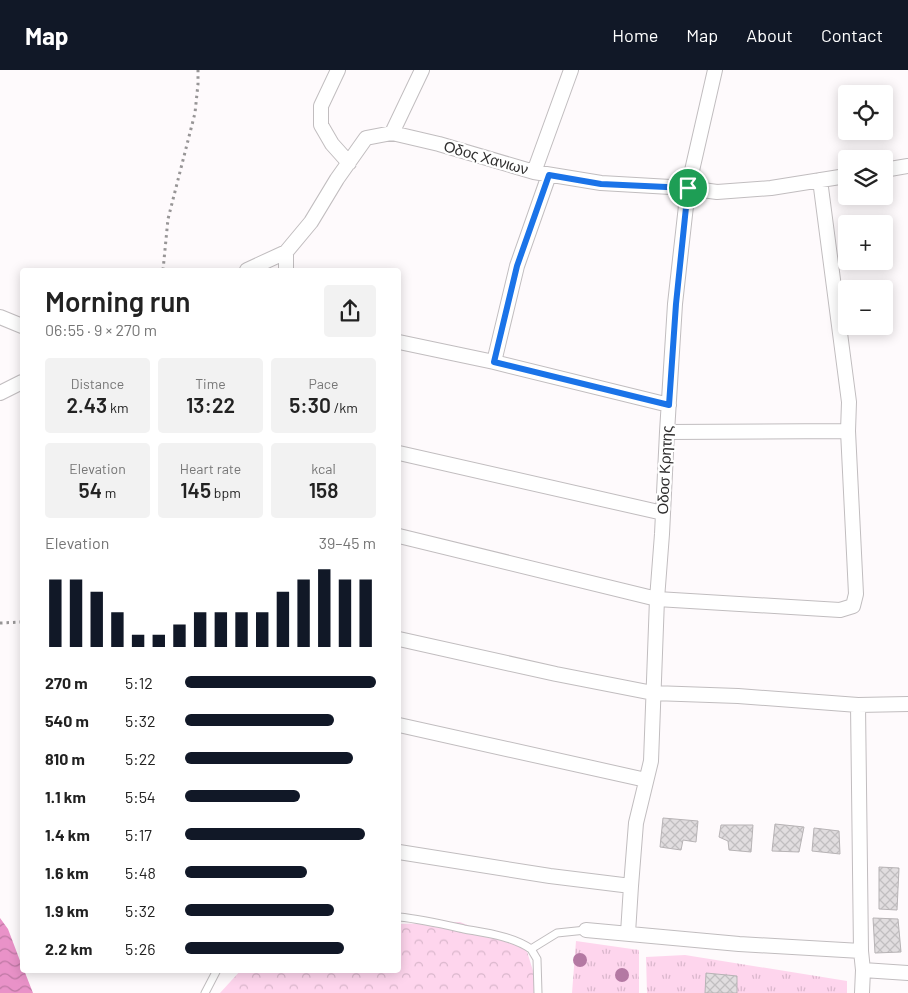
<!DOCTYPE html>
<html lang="en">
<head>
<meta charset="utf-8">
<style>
	:root { --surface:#fff; --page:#f2f2f2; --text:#222; --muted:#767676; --accent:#111827 }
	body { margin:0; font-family:Barlow,sans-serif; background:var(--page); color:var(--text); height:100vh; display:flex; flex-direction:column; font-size:19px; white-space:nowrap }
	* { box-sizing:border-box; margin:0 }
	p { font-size:16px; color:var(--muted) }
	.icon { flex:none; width:28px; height:28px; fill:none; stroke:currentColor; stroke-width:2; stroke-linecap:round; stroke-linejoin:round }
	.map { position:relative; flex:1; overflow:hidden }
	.panel { position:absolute; left:20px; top:198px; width:381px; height:705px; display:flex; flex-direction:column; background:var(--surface); border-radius:5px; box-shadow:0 2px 12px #0003 }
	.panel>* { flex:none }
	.tools { position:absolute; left:838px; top:15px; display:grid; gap:10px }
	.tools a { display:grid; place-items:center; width:55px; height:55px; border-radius:5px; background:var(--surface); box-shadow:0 2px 12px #0003; font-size:25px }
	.pin { position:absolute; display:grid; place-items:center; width:42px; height:42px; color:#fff; margin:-21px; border:2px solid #fff; border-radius:50%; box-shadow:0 1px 5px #0007 }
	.round { display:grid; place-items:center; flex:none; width:52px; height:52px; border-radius:5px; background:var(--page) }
	.overview { display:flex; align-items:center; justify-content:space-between; height:85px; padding:0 25px }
	h1 { font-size:28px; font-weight:600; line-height:38px }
	.figures { display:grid; grid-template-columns:repeat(3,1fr); gap:8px; height:85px; padding:5px 25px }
	.figures div { display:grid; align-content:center; border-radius:5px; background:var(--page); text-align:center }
	.figures b { font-size:21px; font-weight:600 }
	.figures small { font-size:14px; font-weight:400 }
	.figures p { font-size:14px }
	.chart { height:140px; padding:10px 25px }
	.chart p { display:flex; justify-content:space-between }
	.chart svg { width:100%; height:90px; margin-top:5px; stroke:var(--accent); stroke-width:6 }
	ul { padding:0 25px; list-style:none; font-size:16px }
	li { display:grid; grid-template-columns:80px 60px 1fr; align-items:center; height:38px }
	li i { height:12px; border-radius:6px; background:var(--accent) }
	header { display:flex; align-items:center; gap:30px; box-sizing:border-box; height:70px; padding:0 25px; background:var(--accent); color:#fff }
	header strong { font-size:24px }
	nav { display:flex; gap:28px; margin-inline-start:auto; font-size:18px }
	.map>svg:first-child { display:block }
	.grass { fill:url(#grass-tufts) }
	.forest { fill:url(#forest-crowns) }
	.water { fill:url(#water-waves) }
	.building { fill:url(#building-cross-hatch); stroke:#b7b3b5 }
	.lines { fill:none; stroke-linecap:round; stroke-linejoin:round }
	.service-casing { stroke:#c1bdbf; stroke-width:9 }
	.minor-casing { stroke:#c1bdbf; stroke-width:16 }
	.path { stroke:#979596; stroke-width:3; stroke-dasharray:2.5 4; stroke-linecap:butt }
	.service { stroke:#fff; stroke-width:7 }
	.minor { stroke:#fff; stroke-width:14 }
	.tree { fill:#b479a3 }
	.route-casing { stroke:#fff; stroke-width:10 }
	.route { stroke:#1a73e8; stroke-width:6 }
	.labels { text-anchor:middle; stroke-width:4.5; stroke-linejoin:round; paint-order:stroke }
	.street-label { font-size:15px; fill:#2f2e2e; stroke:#fff }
</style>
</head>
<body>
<header>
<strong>Map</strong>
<nav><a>Home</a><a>Map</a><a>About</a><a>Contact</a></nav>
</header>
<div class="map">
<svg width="908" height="923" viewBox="0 0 908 923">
	<defs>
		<pattern id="grass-tufts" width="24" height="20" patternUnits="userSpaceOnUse" patternTransform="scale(1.25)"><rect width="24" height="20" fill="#fed5ed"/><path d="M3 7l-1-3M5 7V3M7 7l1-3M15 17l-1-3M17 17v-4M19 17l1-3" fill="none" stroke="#dab7cc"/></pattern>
		<pattern id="forest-crowns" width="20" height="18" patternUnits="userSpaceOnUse" patternTransform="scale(1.25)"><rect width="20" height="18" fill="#fed5ed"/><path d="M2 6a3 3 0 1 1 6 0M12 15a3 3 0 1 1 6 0" fill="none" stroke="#dab7cc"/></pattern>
		<pattern id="water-waves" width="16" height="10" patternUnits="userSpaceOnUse" patternTransform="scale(1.25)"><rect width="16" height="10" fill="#e992c8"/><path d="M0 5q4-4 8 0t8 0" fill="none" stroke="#bd78a3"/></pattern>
		<pattern id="building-cross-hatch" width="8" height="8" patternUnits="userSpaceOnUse" patternTransform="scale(1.25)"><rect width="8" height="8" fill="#e1dddf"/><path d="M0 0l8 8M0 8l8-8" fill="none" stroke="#c1bec0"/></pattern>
	</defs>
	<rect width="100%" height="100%" fill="#fefafc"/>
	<!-- grass -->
	<path class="grass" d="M576,871L639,880V923H572Z
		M685,885L847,911V923H647L646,887Z"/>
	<!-- forest -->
	<path class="forest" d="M460,852L507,871L525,875L534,904V923H220L241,900H399V854Z"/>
	<!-- water -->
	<path class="water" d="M0,848L8,859L22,896V900H24L33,923H0Z"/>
	<!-- building -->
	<path class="building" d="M663,748L698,751L696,772L683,770L681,780L660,777Z
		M775,754L804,757L799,782L772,781Z
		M721,755H753L751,782L729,780L728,771L719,767Z
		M814,758L839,761L840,784L812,781Z
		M879,797L899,798L897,840L879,839Z
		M873,848L898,849L901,882L875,883Z
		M706,903L737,906V923H705Z"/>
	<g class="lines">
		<!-- service casing -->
		<g class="service-casing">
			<path id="service" d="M399,847C421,849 442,854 464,859C486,863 512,866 531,879
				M205,923L217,900
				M538,923L537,889L531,879L557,863L586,860"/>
		</g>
		<!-- minor casing -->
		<g class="minor-casing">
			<path id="minor" d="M338,0L321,36V55L332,74L349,93
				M392,63L422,0
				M884,100L908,96
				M534,102L571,0
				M286,182V200
				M247,200L286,182L311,152L337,109L366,68L392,63L439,74L534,102L601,113L688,118L717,122L771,118L846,106
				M0,247L22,256
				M399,272L494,292L669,335
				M494,292L517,196L549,105
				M0,323L22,312
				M667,362L848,361
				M399,383L663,443
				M399,466L657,529L840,540L853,536L856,524L848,361L849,332L820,110
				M399,569L556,604L653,623L738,626L858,635L908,634
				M858,635L861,881L863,900L862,923
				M399,655L646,710
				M399,782L550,806L631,816L636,753L651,691L657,529L662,464L667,362L675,234L688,118L715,0
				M586,860L739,874L861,881
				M628,863L631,816
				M863,900L908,903"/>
		</g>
		<!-- path -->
		<path class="path" d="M163,200L168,149L195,43L198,14V0
			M0,553L22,552"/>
		<!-- service -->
		<use href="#service" class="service"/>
		<!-- minor -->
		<use href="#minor" class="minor"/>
	</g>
	<!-- trees -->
	<g class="tree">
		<circle cx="580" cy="890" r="7"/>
		<circle cx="622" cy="905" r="7"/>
	</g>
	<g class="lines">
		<!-- route casing -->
		<g class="route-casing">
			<path id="route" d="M549,105L601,114L688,118L676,234L669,335L494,292L517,196Z"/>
		</g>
		<!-- route -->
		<use href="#route" class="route"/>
	</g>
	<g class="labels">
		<!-- street labels -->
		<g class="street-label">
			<text transform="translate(486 88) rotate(16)" y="5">Οδος Χανιων</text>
			<text transform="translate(665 400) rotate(-87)" y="5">Οδοσ Κρητης</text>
		</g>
	</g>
</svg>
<div class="tools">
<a><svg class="icon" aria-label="locate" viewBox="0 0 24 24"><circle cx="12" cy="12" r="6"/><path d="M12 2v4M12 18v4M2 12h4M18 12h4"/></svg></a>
<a><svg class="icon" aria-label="layers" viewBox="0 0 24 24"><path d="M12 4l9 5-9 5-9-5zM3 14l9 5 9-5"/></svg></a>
<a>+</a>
<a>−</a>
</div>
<div class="pin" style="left:688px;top:118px;background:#1e9e55"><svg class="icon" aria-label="arrive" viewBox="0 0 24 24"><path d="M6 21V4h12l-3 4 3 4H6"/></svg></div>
<section class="panel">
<div class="overview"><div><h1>Morning run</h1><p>06:55 · 9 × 270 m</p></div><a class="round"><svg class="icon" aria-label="share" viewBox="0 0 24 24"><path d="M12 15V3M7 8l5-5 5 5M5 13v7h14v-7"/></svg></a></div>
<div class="figures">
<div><p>Distance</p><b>2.43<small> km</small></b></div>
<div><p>Time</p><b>13:22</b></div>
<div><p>Pace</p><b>5:30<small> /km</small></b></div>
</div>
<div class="figures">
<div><p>Elevation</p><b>54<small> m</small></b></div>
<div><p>Heart rate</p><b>145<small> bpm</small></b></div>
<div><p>kcal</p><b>158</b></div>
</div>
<div class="chart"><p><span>Elevation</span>39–45 m</p>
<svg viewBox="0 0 160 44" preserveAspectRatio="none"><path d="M5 44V11M15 44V11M25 44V17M35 44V27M45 44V38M55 44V38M65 44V33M75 44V27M85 44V27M95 44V27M105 44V27M115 44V17M125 44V11M135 44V6M145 44V11M155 44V11"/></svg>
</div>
<ul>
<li><b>270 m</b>5:12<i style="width:100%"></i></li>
<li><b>540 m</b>5:32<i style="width:78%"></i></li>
<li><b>810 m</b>5:22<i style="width:88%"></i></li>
<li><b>1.1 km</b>5:54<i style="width:60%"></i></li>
<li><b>1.4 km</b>5:17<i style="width:94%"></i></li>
<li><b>1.6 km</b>5:48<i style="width:64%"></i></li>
<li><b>1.9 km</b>5:32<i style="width:78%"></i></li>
<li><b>2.2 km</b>5:26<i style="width:83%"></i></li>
</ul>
</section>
</div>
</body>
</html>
